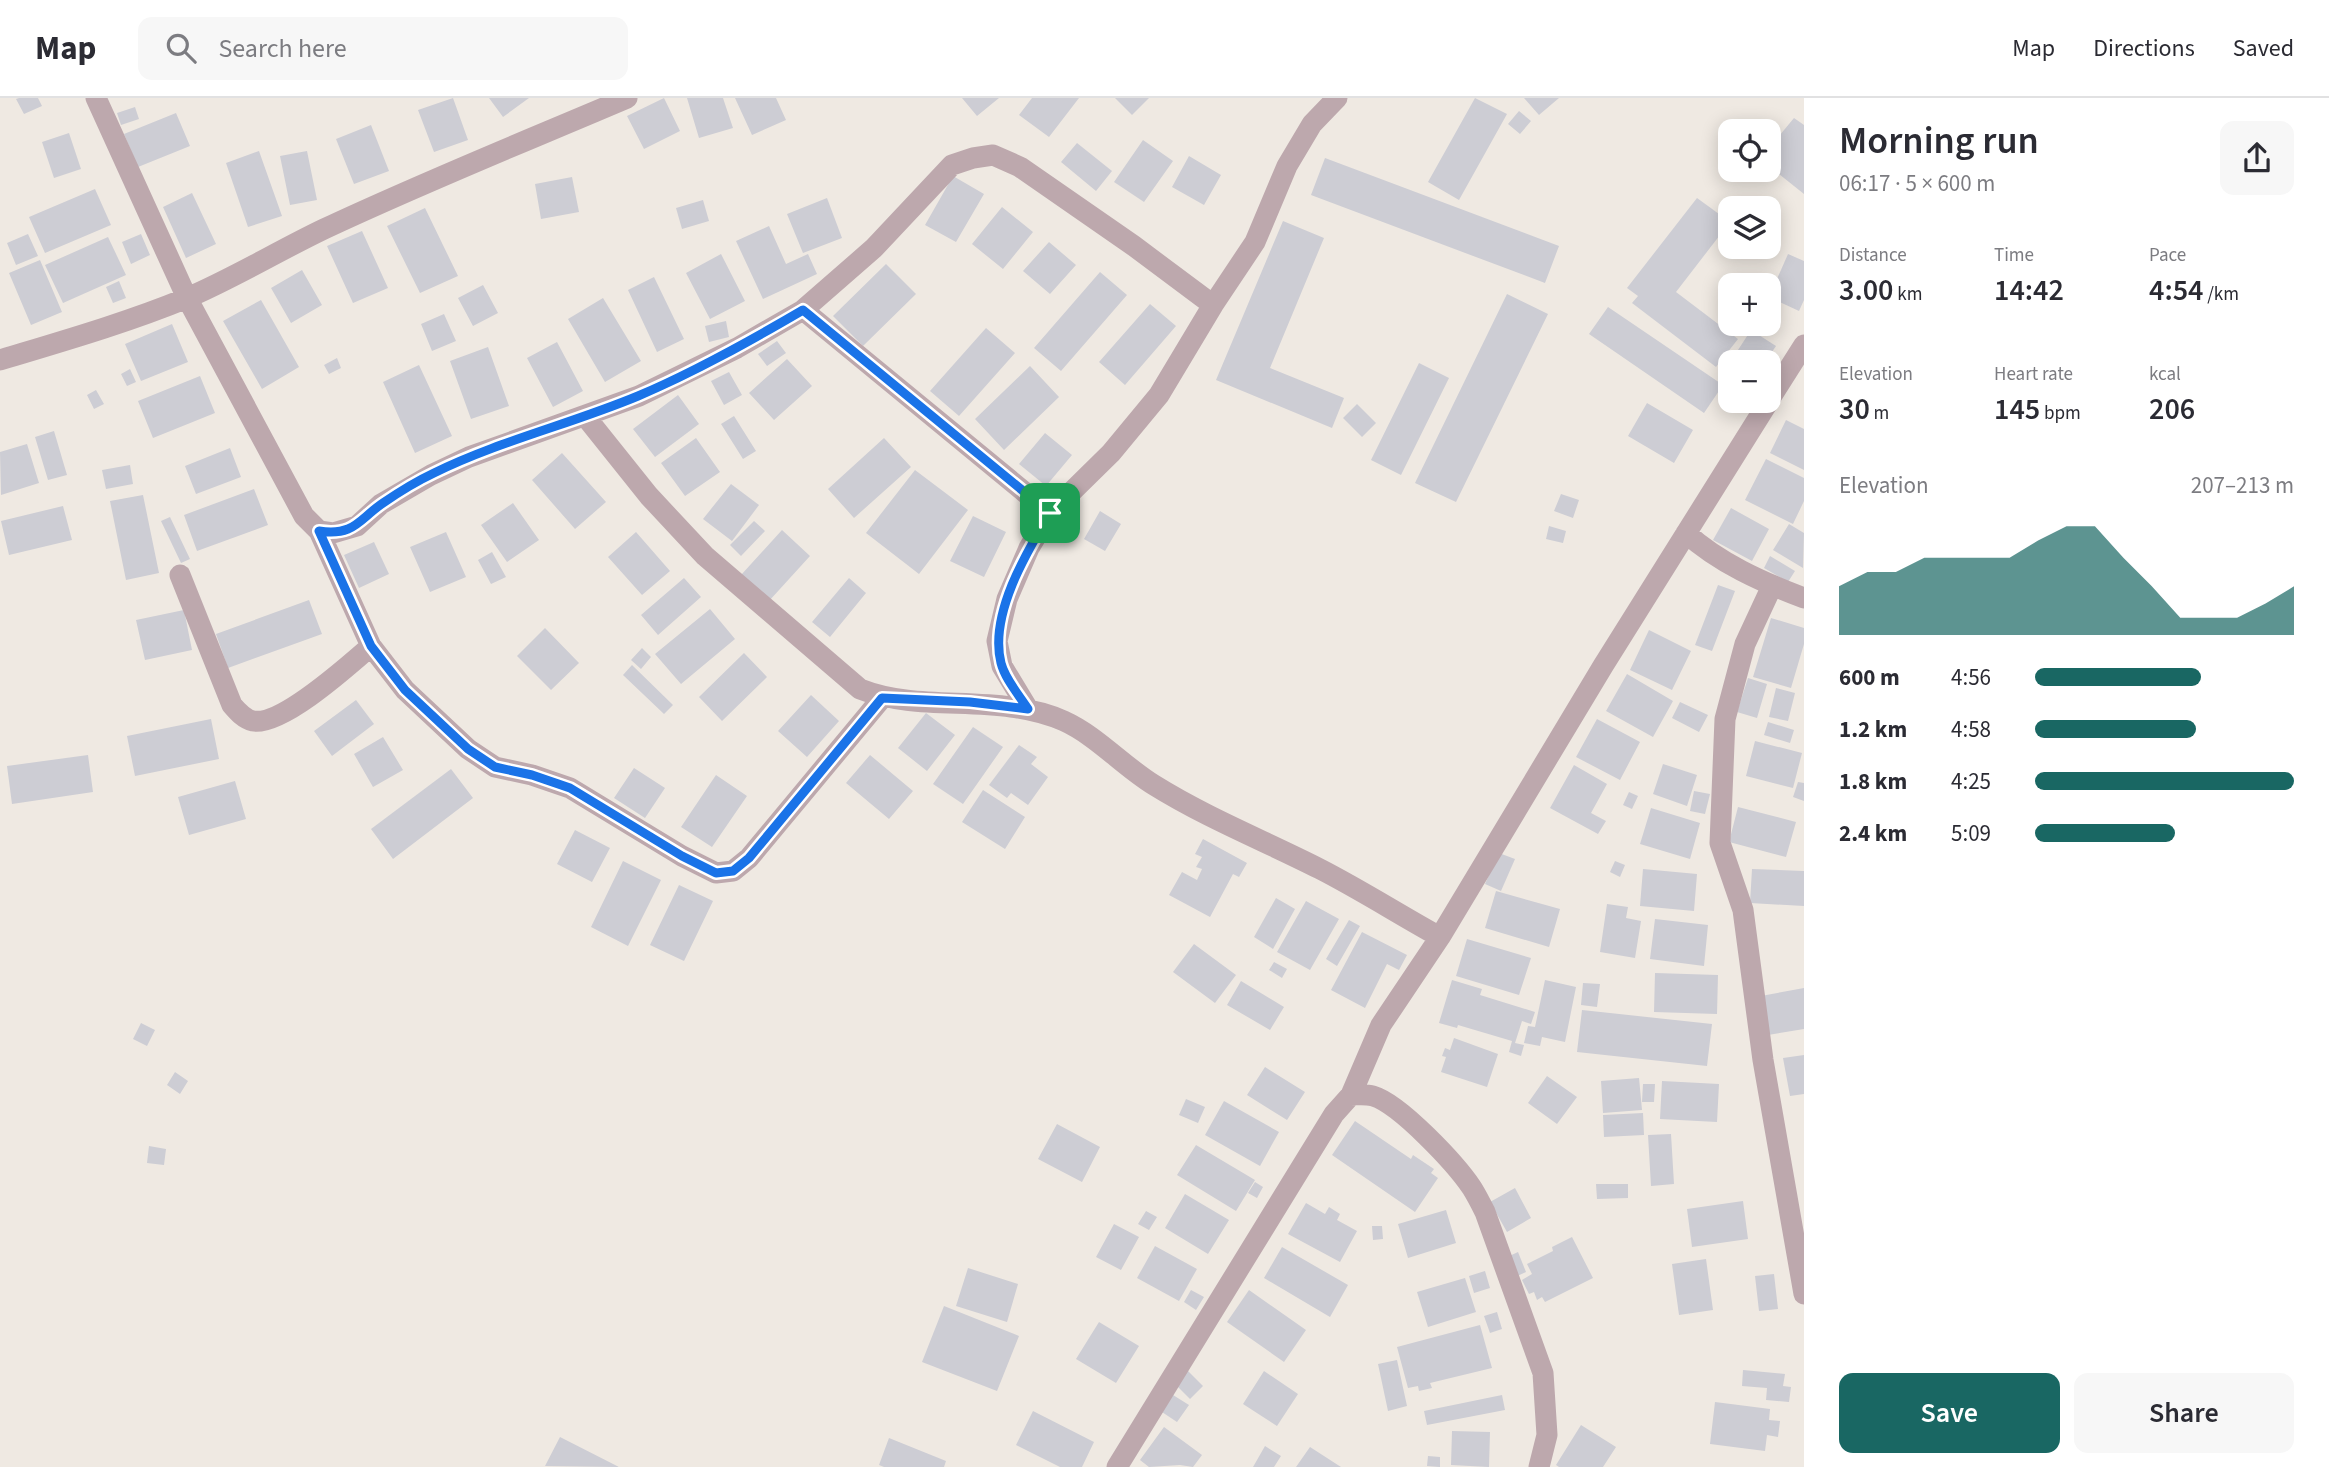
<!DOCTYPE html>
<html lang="en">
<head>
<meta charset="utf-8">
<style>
	:root { --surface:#fff; --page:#f7f7f7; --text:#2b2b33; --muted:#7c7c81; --line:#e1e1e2; --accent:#196763 }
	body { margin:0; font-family:"Source Sans 3",sans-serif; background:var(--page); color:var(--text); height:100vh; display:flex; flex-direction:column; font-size:26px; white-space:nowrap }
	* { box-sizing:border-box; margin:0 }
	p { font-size:23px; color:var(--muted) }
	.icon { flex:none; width:38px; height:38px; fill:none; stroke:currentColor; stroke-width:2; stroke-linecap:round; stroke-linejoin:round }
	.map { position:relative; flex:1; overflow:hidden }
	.side { display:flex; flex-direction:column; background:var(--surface); width:525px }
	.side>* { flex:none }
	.controls { position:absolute; left:1718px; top:21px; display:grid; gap:14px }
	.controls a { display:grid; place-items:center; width:63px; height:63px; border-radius:14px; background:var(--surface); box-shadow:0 4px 18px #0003; font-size:35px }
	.pin { position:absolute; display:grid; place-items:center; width:60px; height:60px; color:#fff; margin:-30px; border-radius:14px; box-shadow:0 4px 10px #0006 }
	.round { display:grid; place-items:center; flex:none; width:74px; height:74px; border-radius:14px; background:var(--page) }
	.head { display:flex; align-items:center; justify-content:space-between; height:119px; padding:0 35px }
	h1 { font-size:38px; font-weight:600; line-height:52px }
	.figures { display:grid; grid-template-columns:repeat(3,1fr); gap:10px; height:119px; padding:7px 35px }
	.figures div { display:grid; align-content:center }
	.figures b { font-size:30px; font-weight:600 }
	.figures small { font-size:19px; font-weight:400 }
	.figures p { font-size:19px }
	.chart { height:196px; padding:14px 35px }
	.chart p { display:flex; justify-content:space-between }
	.chart svg { width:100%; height:126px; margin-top:7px; fill:var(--accent); opacity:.7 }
	.button { display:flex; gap:14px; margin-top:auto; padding:14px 35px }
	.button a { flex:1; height:80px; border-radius:14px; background:var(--accent); color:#fff; font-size:28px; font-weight:600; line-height:80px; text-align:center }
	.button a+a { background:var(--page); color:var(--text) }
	ul { padding:0 35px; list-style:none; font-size:23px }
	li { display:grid; grid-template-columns:112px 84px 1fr; align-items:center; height:52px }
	li i { height:18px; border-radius:9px; background:var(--accent) }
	header { display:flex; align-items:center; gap:42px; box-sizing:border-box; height:98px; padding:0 35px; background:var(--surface); border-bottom:2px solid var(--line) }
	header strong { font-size:33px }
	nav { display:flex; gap:38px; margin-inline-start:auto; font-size:24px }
	.search { width:490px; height:63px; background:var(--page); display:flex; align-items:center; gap:18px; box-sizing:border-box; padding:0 24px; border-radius:14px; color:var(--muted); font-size:26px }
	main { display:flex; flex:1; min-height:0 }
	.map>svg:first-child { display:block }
	.building { fill:#cdcdd4 }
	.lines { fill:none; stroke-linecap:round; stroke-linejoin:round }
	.street { stroke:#bda8ad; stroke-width:21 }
	.route-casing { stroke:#fff; stroke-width:14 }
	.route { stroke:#1a73e8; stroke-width:9 }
</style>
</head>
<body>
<header>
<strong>Map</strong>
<div class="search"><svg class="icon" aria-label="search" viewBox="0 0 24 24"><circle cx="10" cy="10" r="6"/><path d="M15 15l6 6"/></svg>Search here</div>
<nav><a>Map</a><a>Directions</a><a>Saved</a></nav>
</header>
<main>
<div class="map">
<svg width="1804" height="1369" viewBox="0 0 1804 1369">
	<rect width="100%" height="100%" fill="#efe9e2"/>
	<!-- building -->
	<path class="building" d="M19,0H38L42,8L24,16L16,1Z
		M453,0L468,42L434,54L418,12Z
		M489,0H529L503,19Z
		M664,0L680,33L644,51L627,18Z
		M687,0H723L733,30L699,40Z
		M735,0H776L786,22L752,37Z
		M962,0H999L977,18Z
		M1032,0H1079L1049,39L1019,17Z
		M1115,0H1149L1132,17Z
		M1475,0L1507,16L1459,102L1428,84Z
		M1524,0H1559L1539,17Z
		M135,9L139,21L121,27L117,15Z
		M1519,13L1531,23L1520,36L1508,26Z
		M176,15L190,48L138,69L124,36Z
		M1794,20L1804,27V96L1769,68V50Z
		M371,27L389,73L354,86L336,41Z
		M69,35L81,71L54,80L42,44Z
		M1143,42L1173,63L1144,104L1114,84Z
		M1077,45L1112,73L1096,93L1061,64Z
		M259,53L282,118L248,129L226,65Z
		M307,53L317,102L290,107L280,58Z
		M1189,58L1221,77L1204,107L1172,89Z
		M1325,60L1559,148L1545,185L1311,97Z
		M953,78L984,96L956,144L925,127Z
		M572,79L579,114L541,121L535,86Z
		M95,91L111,127L45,155L29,119Z
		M192,95L216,146L186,160L163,109Z
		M827,100L842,140L803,155L787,116Z
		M1697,100L1730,124L1676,194L1738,241L1716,269L1632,205L1638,198L1627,190Z
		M703,102L709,123L682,131L676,110Z
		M1002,109L1033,134L1003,171L972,146Z
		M425,110L458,178L420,195L387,128Z
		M1283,123L1324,140L1270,270L1344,300L1332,330L1216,282Z
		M769,128L786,166L808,156L817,176L763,201L736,143Z
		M362,133L388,190L353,205L327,148Z
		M28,136L38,158L16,167L7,145Z
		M141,136L150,157L131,166L122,144Z
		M108,139L126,177L63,205L45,167Z
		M1049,144L1076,167L1050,196L1023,173Z
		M721,156L745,203L710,221L686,175Z
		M1788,156L1804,163V202L1799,213L1769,199Z
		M40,162L62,214L31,227L9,175Z
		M886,166L916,196L863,248L833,218Z
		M302,172L322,207L291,225L271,190Z
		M1100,174L1127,197L1061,273L1034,250Z
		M654,179L684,241L657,254L628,192Z
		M119,183L126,200L113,205L106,189Z
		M483,187L498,215L473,228L458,200Z
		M1507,196L1548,216L1456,404L1415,385Z
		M603,200L641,263L605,284L568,221Z
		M261,202L299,269L262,291L223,223Z
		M1150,206L1176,228L1125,287L1099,264Z
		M1608,209L1723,287L1704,315L1589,236Z
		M444,216L456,243L432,253L421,226Z
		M726,223L729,239L709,244L705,228Z
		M172,226L188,264L141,283L125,246Z
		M986,230L1015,255L959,318L930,293Z
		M1751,232L1776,248L1765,264H1731V275L1725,272Z
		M777,243L786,255L767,268L758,256Z
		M557,244L583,293L553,309L527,260Z
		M488,249L509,308L471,321L450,263Z
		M337,260L341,270L329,276L324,267Z
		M787,261L812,288L774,322L749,295Z
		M1419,265L1449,280L1401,377L1371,362Z
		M419,267L452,338L415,355L383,284Z
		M1030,268L1059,299L1004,352L975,321Z
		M130,271L136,284L127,288L121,276Z
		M729,274L742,297L724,307L711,283Z
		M200,278L215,315L153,340L138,303Z
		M96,292L104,306L94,311L87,297Z
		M678,297L699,326L655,359L633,331Z
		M1647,305L1693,332L1674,365L1628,338Z
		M1357,306L1376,325L1362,339L1343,320Z
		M734,318L756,353L743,361L721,326Z
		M1786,322L1804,331V372L1770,355Z
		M54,333L67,377L48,382L35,339Z
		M1045,335L1072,357L1046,388L1019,366Z
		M696,340L720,374L685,398L661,365Z
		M884,340L911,369L854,420L828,391Z
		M27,346L39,385L1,397L0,354Z
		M230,350L241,379L196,396L185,368Z
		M562,355L606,404L575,431L532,382Z
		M1766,361L1804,380V403L1793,426L1745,402Z
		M130,367L133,386L106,391L102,372Z
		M915,372L968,412L919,476L866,435Z
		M731,386L759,407L732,443L703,421Z
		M254,391L268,427L197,453L184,417Z
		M1561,396L1579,402L1573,420L1554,413Z
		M143,397L159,475L126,482L110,403Z
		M513,405L539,442L507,464L481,427Z
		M63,408L72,442L9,457L1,423Z
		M1731,410L1769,431L1752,463L1713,442Z
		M1100,413L1121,426L1105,453L1084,441Z
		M973,418L1006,434L984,479L950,463Z
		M170,419L190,461L181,465L161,423Z
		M754,423L765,433L741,458L730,447Z
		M1789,426L1804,435L1803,470L1773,452Z
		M1549,428L1566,433L1563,445L1546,441Z
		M782,432L810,458L769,503L741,477Z
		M446,434L466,479L430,494L410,449Z
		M636,434L670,473L642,497L608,459Z
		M374,444L389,476L359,490L344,457Z
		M492,454L506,479L491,486L478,462Z
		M1770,458L1795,473L1788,484L1764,470Z
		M684,480L701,499L658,537L641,517Z
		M849,480L866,495L830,539L812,524Z
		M1718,487L1735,493L1712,553L1695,547Z
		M309,502L322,536L228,570L216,536Z
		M710,511L735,541L681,586L655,556Z
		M184,512L192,552L145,562L136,522Z
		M1771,520L1804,530V546L1791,590L1753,579Z
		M545,530L579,565L551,592L517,558Z
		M1649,532L1691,553L1672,592L1630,572Z
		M642,550L651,559L641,571L631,562Z
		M744,555L767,579L722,623L699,599Z
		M632,567L673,607L664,616L623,577Z
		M1627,576L1673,603L1653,639L1606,613Z
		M1748,580L1767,586L1757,620L1737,614Z
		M1776,590L1795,595L1788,623L1769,619Z
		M811,597L839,623L807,659L778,633Z
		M356,602L374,626L332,658L314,633Z
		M1680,604L1708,617L1699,634L1672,620Z
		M926,615L955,637L927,673L898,650Z
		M211,621L219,661L135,678L127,638Z
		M1597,621L1640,644L1620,682L1576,659Z
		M1768,624L1794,632L1790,645L1764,637Z
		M973,629L1003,649L963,706L933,686Z
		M383,639L403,672L373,689L354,656Z
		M1755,643L1802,655L1793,690L1746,678Z
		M1019,647L1037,659L1031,666L1048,679L1028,707L1011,695L1007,700L989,687Z
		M88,657L93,694L12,706L7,668Z
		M870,657L913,693L889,721L846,685Z
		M1663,666L1697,677L1687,708L1653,696Z
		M1574,667L1607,686L1591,715L1606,723L1598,736L1550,710Z
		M634,670L665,690L645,720L614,700Z
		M451,671L473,700L393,761L371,731Z
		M716,677L747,698L712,749L681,729Z
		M235,683L246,721L189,737L178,699Z
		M1798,684L1804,685V703L1793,699Z
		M983,692L1025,719L1005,751L962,724Z
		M1694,693L1710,696L1705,716L1690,713Z
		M1629,694L1638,698L1632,711L1623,707Z
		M1738,709L1796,724L1786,759L1729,744Z
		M1651,710L1700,725L1690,761L1640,746Z
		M575,732L610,750L592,784L557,766Z
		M1203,741L1247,765L1239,779L1233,776L1210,819L1169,797L1182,774L1197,782L1202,771L1196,769L1202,759L1195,756Z
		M1499,755L1515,761L1501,793L1485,786Z
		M623,763L661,782L628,848L591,829Z
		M1615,763L1625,767L1620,779L1610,774Z
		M1643,771L1697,776L1694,813L1640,808Z
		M1752,771L1804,773V808L1750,805Z
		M679,787L713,803L684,863L650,847Z
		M1496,793L1560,811L1549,849L1485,830Z
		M1276,800L1295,811L1273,851L1254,839Z
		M1306,803L1339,821L1310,872L1277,854Z
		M1607,806L1628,809L1626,820L1641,823L1635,860L1600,854Z
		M1655,821L1708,827L1704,868L1650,861Z
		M1349,822L1360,828L1337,868L1326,861Z
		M1362,834L1407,857L1399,872L1387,866L1365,910L1331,892Z
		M1467,841L1531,860L1519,897L1456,878Z
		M1194,846L1236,877L1215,905L1173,874Z
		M1274,864L1287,871L1282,880L1269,872Z
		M1655,875L1718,877L1717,916L1654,914Z
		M1452,882L1482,891L1480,897L1535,914L1531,926L1522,923L1515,945L1524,947L1521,958L1509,954L1512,943L1458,927L1457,930L1439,925Z
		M1545,882L1576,889L1565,944L1542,939L1540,948L1524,945L1528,928L1535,929Z
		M1241,883L1284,909L1270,932L1227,907Z
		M1583,885L1600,886L1597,909L1581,907Z
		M1804,890V931L1768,937L1761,898Z
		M1582,912L1712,926L1707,968L1577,954Z
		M141,925L155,932L147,948L133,941Z
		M1454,940L1498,956L1487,989L1441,974L1446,959L1442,958L1445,950L1450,952Z
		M1804,957V996L1790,998L1783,960Z
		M1265,969L1305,994L1287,1022L1247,997Z
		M175,974L188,983L180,996L167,987Z
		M1547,978L1577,999L1557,1026L1528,1005Z
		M1639,980L1642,1012L1603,1015L1601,983Z
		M1662,983L1719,986L1717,1024L1660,1021Z
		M1643,986H1655L1654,1004H1642Z
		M1186,1001L1205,1009L1198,1025L1179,1017Z
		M1224,1003L1279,1034L1260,1068L1205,1037Z
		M1643,1015L1644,1037L1604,1039L1603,1017Z
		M1355,1023L1411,1061L1413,1057L1434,1071L1431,1075L1438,1080L1415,1114L1332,1057Z
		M1057,1026L1100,1049L1082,1084L1038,1061Z
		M1671,1036L1674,1086L1651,1088L1648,1037Z
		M1196,1047L1255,1082L1236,1113L1177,1077Z
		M149,1048L166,1051L164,1067L147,1065Z
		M1255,1084L1263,1089L1257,1100L1248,1095Z
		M1596,1086H1628V1100L1597,1101Z
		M1515,1090L1531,1120L1507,1134L1490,1104Z
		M1185,1096L1229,1122L1208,1156L1165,1130Z
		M1743,1103L1748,1141L1692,1149L1687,1111Z
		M1306,1105L1325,1116L1329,1109L1340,1116L1337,1122L1357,1133L1340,1164L1288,1136Z
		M1446,1112L1456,1145L1408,1160L1398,1126Z
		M1146,1113L1157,1119L1149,1132L1138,1126Z
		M1114,1126L1139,1139L1121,1172L1096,1159Z
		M1372,1128H1382L1383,1141L1373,1142Z
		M1572,1139L1593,1180L1545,1204L1542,1199L1537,1202L1534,1194L1529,1196L1522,1182L1532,1176L1527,1166L1553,1153L1552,1149Z
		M1155,1148L1197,1171L1179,1203L1137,1180Z
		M1282,1149L1348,1187L1330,1219L1264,1180Z
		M1518,1154L1526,1174L1513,1180L1503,1161Z
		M1706,1161L1713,1212L1679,1217L1672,1166Z
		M968,1170L1018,1186L1007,1224L956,1208Z
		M1485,1173L1490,1190L1474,1195L1469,1178Z
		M1774,1176L1778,1211L1759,1213L1755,1178Z
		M1465,1180L1476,1214L1428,1229L1417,1194Z
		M1191,1192L1204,1199L1196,1212L1184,1204Z
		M1249,1192L1306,1232L1284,1264L1227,1224Z
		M944,1208L1019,1238L997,1293L922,1264Z
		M1497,1214L1502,1231L1490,1235L1484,1218Z
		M1099,1224L1139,1248L1116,1285L1076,1261Z
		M1480,1227L1492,1270L1430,1285L1432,1290L1419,1293L1418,1288L1408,1290L1397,1249Z
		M1397,1262L1407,1308L1388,1313L1378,1266Z
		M1187,1272L1203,1288L1190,1301L1174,1285Z
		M1743,1272L1785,1276L1783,1288L1791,1289L1789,1304L1766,1302L1767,1290L1742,1288Z
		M1264,1273L1298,1296L1277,1328L1243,1306Z
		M1173,1297L1189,1307L1177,1324L1162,1314Z
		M1502,1297L1505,1312L1427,1327L1424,1313Z
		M1715,1304L1770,1311L1769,1322L1780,1323L1778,1339L1767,1337L1765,1353L1710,1346Z
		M1033,1313L1094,1344L1082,1369H1060L1016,1347Z
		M1581,1327L1616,1349L1603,1369H1559L1556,1367Z
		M1164,1329L1202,1357L1193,1369L1180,1367L1149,1369L1140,1362Z
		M1452,1333L1490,1334L1489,1369L1451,1367Z
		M560,1339L619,1369L545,1368Z
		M889,1340L946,1363L944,1369H884L879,1367Z
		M1265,1348L1281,1358L1274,1369H1253Z
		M1310,1349L1341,1369H1296Z
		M1428,1358L1440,1359V1369L1427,1368Z"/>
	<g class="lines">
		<!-- street -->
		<path class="street" d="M96,0L187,200L304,418L319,433L371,548L405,592L468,651L495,669L532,677L570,690L682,758L716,775L733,773L749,760L882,600
			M803,212L1050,415
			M0,262C63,243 126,225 187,200C234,180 278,153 324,131C424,84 526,43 627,0
			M1769,302L1804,247
			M585,318L649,398L705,458L860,591C923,616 998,594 1064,623C1097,638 1123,668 1154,687C1207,720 1265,743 1320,771C1361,792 1400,817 1440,839
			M319,433L333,435L357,428L381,406L431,377L469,359L639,298L737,250L803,212L874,150L952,67L973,60L993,57L1020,69L1134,148L1213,207
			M1686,435C1719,465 1762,484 1804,500
			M180,477L232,607C238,614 244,621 253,623C282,628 349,567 371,548
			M1772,488L1745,546L1725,621L1720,745L1743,812L1763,962L1804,1196
			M1028,611L1002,568L997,543L1007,501L1029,450L1050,415L1111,355L1159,297L1213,207L1255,144L1287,68L1312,26L1337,0
			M1351,997C1358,997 1366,996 1373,998C1400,1006 1456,1066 1472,1090C1477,1098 1481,1106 1485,1114L1543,1275L1547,1337L1539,1369
			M1117,1369L1334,1016L1351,997L1381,927L1440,839L1603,568L1769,303"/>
	</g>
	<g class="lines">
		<!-- route casing -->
		<g class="route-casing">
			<path id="route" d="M803,212L1050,415C1026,455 989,517 1001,565C1005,581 1019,597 1028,611L970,604L882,600L749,760L733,773L716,775L682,758L570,690L532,677L495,669L468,651L405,592L371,548L319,433C355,438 358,422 383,405C399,394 417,383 434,375C499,343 571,326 638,298C695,274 750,243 803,212Z"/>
		</g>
		<!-- route -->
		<use href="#route" class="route"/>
	</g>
</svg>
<div class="controls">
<a><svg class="icon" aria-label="locate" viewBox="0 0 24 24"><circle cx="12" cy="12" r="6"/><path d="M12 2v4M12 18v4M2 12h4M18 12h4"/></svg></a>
<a><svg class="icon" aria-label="layers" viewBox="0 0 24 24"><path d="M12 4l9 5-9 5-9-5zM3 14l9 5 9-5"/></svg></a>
<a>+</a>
<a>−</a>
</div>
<div class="pin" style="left:1050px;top:415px;background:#1e9e55"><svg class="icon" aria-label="arrive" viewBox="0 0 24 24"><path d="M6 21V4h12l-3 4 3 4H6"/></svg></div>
</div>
<section class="side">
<div class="head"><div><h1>Morning run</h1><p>06:17 · 5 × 600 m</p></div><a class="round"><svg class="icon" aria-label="share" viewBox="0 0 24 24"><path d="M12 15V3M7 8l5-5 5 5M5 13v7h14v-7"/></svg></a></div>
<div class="figures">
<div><p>Distance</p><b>3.00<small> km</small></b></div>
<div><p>Time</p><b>14:42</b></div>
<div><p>Pace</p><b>4:54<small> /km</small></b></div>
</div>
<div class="figures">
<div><p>Elevation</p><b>30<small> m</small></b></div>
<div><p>Heart rate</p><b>145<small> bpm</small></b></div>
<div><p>kcal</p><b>206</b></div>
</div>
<div class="chart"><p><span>Elevation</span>207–213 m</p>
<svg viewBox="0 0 160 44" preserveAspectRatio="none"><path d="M0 44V27L10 22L20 22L30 17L40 17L50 17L60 17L70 11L80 6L90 6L100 17L110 27L120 38L130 38L140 38L150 33L160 27V44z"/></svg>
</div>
<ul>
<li><b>600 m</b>4:56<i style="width:64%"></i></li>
<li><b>1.2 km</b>4:58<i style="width:62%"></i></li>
<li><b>1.8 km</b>4:25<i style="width:100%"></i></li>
<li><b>2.4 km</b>5:09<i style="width:54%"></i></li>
</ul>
<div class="button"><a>Save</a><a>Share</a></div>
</section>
</main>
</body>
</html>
